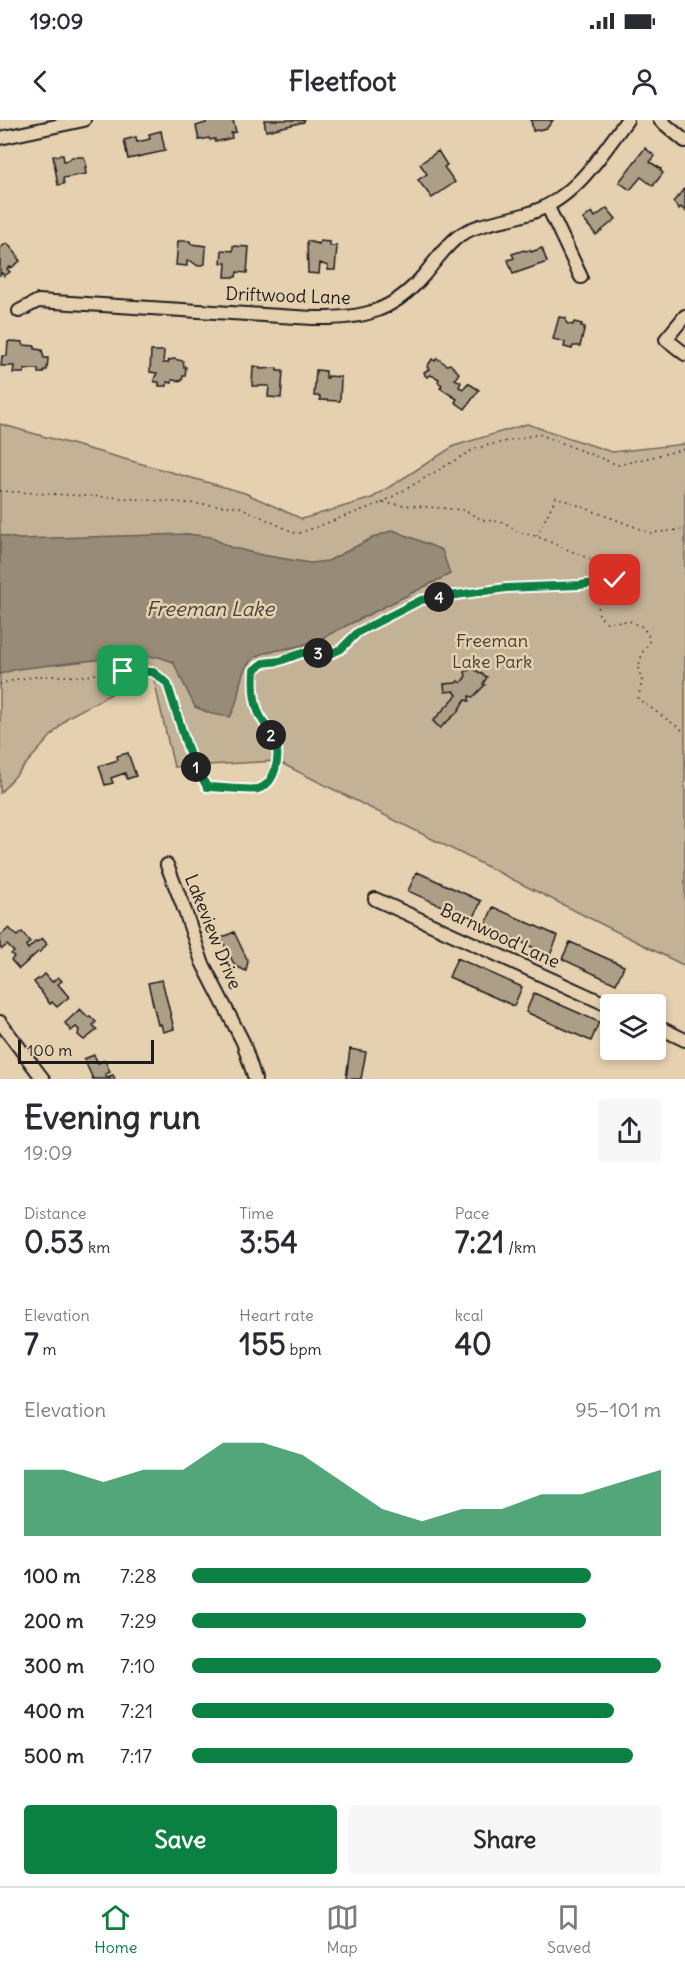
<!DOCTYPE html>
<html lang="en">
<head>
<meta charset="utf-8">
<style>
	:root { --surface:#fff; --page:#f7f7f7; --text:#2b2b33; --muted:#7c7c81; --line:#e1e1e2; --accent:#0b8043 }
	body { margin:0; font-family:Delius,sans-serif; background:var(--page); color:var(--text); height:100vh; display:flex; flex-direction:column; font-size:22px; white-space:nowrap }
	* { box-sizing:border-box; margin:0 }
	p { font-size:20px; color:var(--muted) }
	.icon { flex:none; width:33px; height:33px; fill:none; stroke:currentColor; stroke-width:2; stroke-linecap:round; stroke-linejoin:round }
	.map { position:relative; height:959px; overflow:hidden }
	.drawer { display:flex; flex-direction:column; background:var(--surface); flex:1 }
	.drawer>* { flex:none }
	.tools { position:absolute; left:600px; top:874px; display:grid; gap:12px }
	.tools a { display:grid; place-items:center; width:66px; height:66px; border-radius:6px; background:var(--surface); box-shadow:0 3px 9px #0003; font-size:30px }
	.scale { position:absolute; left:18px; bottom:15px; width:136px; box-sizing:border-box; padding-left:6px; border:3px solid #1c1c1c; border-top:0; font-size:16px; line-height:21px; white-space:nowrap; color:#1c1c1c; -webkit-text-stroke:4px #e5d0af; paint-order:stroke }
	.pin { position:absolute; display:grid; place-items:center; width:51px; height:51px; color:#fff; margin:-26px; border-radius:12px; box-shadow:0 3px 9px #0006 }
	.km { position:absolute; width:30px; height:30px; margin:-15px; border-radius:50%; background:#222; color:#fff; font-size:16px; line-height:30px; text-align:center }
	.round { display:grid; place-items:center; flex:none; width:63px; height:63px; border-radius:6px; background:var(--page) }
	.headline { display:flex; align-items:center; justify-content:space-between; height:102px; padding:0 24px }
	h1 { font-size:33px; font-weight:800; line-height:45px }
	.figures { display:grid; grid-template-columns:repeat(3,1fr); gap:9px; height:102px; padding:6px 24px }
	.figures div { display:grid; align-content:center }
	.figures b { font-size:30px; font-weight:800 }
	.figures small { font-size:16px; font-weight:400 }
	.figures p { font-size:16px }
	.chart { height:168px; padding:12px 24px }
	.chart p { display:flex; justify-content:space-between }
	.chart svg { width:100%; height:108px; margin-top:6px; fill:var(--accent); opacity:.7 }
	.button { display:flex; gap:12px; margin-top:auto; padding:12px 24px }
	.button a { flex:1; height:69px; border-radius:6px; background:var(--accent); color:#fff; font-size:24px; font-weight:800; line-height:69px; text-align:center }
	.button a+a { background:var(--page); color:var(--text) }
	ul { padding:0 24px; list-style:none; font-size:20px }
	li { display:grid; grid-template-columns:96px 72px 1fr; align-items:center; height:45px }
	li i { height:15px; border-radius:8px; background:var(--accent) }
	.status { display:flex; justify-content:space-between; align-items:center; height:42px; padding:0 30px; background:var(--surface); direction:ltr }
	.status svg { height:16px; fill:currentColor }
	header { display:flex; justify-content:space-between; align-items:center; height:78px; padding:0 24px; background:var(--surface); font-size:27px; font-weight:800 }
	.dock { display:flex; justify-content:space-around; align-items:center; height:84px; border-top:2px solid var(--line); background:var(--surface); font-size:16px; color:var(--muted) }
	.dock a { display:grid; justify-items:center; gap:3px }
	.dock .selected { color:var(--accent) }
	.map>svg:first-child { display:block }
	.green { fill:#c4b297; stroke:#70675a; stroke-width:1.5 }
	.water { fill:#988b77; stroke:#665f53; stroke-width:1.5 }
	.building { fill:#ad9e87; stroke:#1c1c1c; stroke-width:1.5 }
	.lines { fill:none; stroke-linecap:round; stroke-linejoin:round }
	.minor-casing { stroke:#1c1c1c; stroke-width:16 }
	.path { stroke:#1c1c1c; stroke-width:1.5; stroke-dasharray:1.5 4.5; stroke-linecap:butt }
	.minor { stroke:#e5d0af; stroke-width:12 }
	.route-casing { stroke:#fff; stroke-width:12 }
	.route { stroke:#0b8043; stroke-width:8 }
	.labels { text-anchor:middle; stroke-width:5; stroke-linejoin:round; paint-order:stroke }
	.street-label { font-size:18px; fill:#1c1c1c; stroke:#e5d0af }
	.park-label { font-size:18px; fill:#46423b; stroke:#e5d0af }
	.water-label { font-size:20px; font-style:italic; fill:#47433c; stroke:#e5d0af }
</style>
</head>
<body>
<div class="status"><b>19:09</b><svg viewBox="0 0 49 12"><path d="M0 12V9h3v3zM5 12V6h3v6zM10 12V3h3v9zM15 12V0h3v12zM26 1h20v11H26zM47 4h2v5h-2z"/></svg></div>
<header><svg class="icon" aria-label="back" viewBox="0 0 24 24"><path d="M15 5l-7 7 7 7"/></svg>Fleetfoot<svg class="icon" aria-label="person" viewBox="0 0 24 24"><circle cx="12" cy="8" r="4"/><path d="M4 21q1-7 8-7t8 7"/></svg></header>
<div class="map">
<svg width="685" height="959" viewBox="0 0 685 959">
	<rect width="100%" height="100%" fill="#e5d0af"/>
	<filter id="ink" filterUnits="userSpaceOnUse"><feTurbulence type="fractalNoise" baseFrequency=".0167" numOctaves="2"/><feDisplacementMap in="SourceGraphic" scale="12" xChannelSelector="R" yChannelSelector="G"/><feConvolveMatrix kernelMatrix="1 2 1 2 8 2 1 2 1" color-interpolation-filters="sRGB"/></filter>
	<g filter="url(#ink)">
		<!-- green -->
		<path class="green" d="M0,304L245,373L302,399L372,378L454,326L527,304L612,332L685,324V846L277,641L174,647L152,552L68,597L0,673Z"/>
		<!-- water -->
		<path class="water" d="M393,410L442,430L450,454L324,517C317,519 310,523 303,525C282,532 257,527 245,549C237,563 241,580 230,597L212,594L195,587L173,542L159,537L130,536L17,549L0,554V415L19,419L188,414L211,417L230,427L262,435L310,443L328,441L372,418Z"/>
		<!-- building -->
		<path class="building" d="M210,0H233L236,12L231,13L232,18L215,22V19L210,20L209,18L199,20L196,6L206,3L205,1Z
			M264,0H304V2L266,11Z
			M531,0H553L547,8L533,11Z
			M161,11L165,31L128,39L124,20L136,17L137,22L146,20L150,19L149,14Z
			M645,28L655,36L650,42L661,49L660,50L663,53L653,66L641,57L630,70L619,62Z
			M438,31L447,45L444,47L455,62L432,78L418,60L427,54L420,44Z
			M63,35L64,41L69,40L72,37H84L87,47H85L86,54L63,58L64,64L58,65L53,36Z
			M685,68V91L681,87L679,89L673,82Z
			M607,88L616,99L596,115L583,99L592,92L595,97Z
			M178,121H190L191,124L206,126L205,144L198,146L191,141H187V146L176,145Z
			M307,121L319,124L320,121L330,122V126H337L335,150H328V146L320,143L319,154L308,153Z
			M7,123L18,136L17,137L20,141L11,148L10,147L7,149L10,152L4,156L2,153L0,155V128Z
			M233,126L249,127L247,153L237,152L236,157H225L226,143H221L222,130L233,131Z
			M542,128L547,142L513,154L508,140L514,138L512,134L524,130L525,131L530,130L531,132Z
			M559,197L566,198V202L568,204L573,205L574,202L582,204L581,206L585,207L580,226H573L572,229L564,227L565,222L553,219Z
			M10,221L23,222V225L35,226V229L42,230L44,238H48L47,250H44L43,253H38V249H31L24,250V253H13L14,246H1L2,236H7L8,222Z
			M151,231H164L163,243H168L169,240L174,239L183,241L184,247H186L185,256H183L182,261L172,260V263L167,262V266H159V262H155L154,259L157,253L150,252Z
			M437,238L447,245L450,244L459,253L455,259L461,262L459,267L463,269L468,263L479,270L465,289L455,282L457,279L440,268L442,265L438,262L439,259L431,255L427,257L425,255L424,252L429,249L427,247L432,239L435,241Z
			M253,246L260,247V249L277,248V251H283L281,278L268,277L269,266H252Z
			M316,250L326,251V258H328V256L341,257L340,281L320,280V276H314Z
			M472,548L487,557L483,564L485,565L473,577L469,576V581L465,580L459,589L460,590L440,608L433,601L457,575L454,571L445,572L444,564L456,563L458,561L461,563L466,556L465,552Z
			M128,633L136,656L127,659L125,653L111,658L113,663L105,665L99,646L118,640L117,636Z
			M417,752L481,781L473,800L408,771Z
			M493,787L558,816L550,835L485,806Z
			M9,808L17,816L22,812L30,822L26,826L28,829L36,821L37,822L42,818L47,824L40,832H38L19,849L11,840L14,837L11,834L14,832L7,825L2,829L0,827V816Z
			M234,812L248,841L246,851L235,846L221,818Z
			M570,822L624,846L616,864L562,839Z
			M457,838L522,867L514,886L449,857Z
			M45,854L52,862L58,857L62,861L58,864L69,877L57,887L52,882L50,884L34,862Z
			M162,860L174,909L163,912L161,904L158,905L148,863Z
			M534,873L599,902L591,921L526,892Z
			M80,889L88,897L90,896L96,902L93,905L97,910L84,920L78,915L79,910L76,907L71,911L65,903Z
			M350,929L366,932L361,959H346Z
			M94,935L98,943L105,940L110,952L105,954L107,957L113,955L115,959H93L84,939Z"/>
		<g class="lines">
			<!-- minor casing -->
			<g class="minor-casing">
				<path id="minor" d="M660,0L685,21
					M0,18L84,0
					M548,87L581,157
					M19,191L38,181L313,198C360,199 392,193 423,156C435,142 445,126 460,115C481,102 507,101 530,93C575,79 600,36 627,0
					M685,196L666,219L685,234
					M167,745L185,791L202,842L243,922L255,959
					M375,779L610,886
					M0,902L43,959
					M656,906L685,920"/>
			</g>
			<!-- path -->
			<path class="path" d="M0,371L122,378L240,387L297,414L381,383L463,390L483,400L504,402L518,412L536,416L597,442L617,439L624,442V453L615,460L597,463L506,468L421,480L358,512L341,529L332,533H302L281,541L263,543L254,550C253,564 253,577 258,591C262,603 273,613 276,624C280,639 275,664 258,668C250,671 217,667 207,667L190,636L167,563L156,554L139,551L100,553L87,556H42L18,559L0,564
				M382,383L476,328L539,314L618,345L685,329
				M537,416L556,377L651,413L685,409
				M597,463L599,496L606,502L629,501L643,507L649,517V523L643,531L638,548L642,561L638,579L685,612"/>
			<!-- minor -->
			<use href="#minor" class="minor"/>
		</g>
	</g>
	<g class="lines" filter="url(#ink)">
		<!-- route casing -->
		<g class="route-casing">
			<path id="route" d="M123,551L153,552L167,563L190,636L207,667C217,667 250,671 258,669C275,664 280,639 276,624C273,613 262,603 258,591C253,577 253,564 254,550L263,543L280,541L302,533H332L341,529L358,512L421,480L506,468L580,465L615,460"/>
		</g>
		<!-- route -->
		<use href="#route" class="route"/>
	</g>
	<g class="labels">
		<!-- street labels -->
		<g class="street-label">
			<text transform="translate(288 176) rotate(2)" y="6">Driftwood Lane</text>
			<text transform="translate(213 812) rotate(68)" y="6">Lakeview Drive</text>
			<text transform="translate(500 816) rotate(25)" y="6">Barnwood Lane</text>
		</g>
		<!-- park labels -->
		<g class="park-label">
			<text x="492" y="527">Freeman<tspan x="492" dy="21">Lake Park</tspan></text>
		</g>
		<!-- water labels -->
		<g class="water-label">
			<text x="210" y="496">Freeman Lake</text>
		</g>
	</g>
</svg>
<div class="tools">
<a><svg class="icon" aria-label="layers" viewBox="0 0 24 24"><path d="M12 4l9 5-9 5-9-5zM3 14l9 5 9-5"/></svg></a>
</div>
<div class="scale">100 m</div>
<div class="pin" style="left:123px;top:551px;background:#1e9e55"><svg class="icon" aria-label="arrive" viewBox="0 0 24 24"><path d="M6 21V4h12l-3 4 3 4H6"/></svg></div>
<div class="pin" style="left:615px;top:460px;background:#d93025"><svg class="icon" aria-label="check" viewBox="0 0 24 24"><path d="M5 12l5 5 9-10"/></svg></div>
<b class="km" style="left:196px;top:647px">1</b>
<b class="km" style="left:271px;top:615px">2</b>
<b class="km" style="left:318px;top:533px">3</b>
<b class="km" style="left:439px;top:477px">4</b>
</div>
<section class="drawer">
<div class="headline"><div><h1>Evening run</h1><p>19:09</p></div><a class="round"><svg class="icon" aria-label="share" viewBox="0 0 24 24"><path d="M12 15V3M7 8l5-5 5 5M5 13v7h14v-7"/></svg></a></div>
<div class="figures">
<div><p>Distance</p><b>0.53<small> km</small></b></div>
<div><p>Time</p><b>3:54</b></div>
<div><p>Pace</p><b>7:21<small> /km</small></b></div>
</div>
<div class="figures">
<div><p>Elevation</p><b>7<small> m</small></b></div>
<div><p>Heart rate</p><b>155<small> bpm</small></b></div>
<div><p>kcal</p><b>40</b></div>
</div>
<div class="chart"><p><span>Elevation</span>95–101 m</p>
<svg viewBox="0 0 160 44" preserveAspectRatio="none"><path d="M0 44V17L10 17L20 22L30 17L40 17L50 6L60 6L70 11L80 22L90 33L100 38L110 33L120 33L130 27L140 27L150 22L160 17V44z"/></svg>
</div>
<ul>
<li><b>100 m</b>7:28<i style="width:85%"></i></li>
<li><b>200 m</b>7:29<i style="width:84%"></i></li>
<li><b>300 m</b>7:10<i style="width:100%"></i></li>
<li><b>400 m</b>7:21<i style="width:90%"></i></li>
<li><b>500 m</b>7:17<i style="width:94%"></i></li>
</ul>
<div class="button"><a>Save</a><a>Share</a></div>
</section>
<nav class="dock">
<a class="selected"><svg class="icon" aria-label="home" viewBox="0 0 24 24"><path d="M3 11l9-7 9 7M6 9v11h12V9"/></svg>Home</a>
<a><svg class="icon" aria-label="map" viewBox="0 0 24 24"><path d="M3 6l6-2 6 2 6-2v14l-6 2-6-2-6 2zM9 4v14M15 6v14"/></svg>Map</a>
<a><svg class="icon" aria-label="saved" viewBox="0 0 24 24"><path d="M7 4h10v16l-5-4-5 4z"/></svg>Saved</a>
</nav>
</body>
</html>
